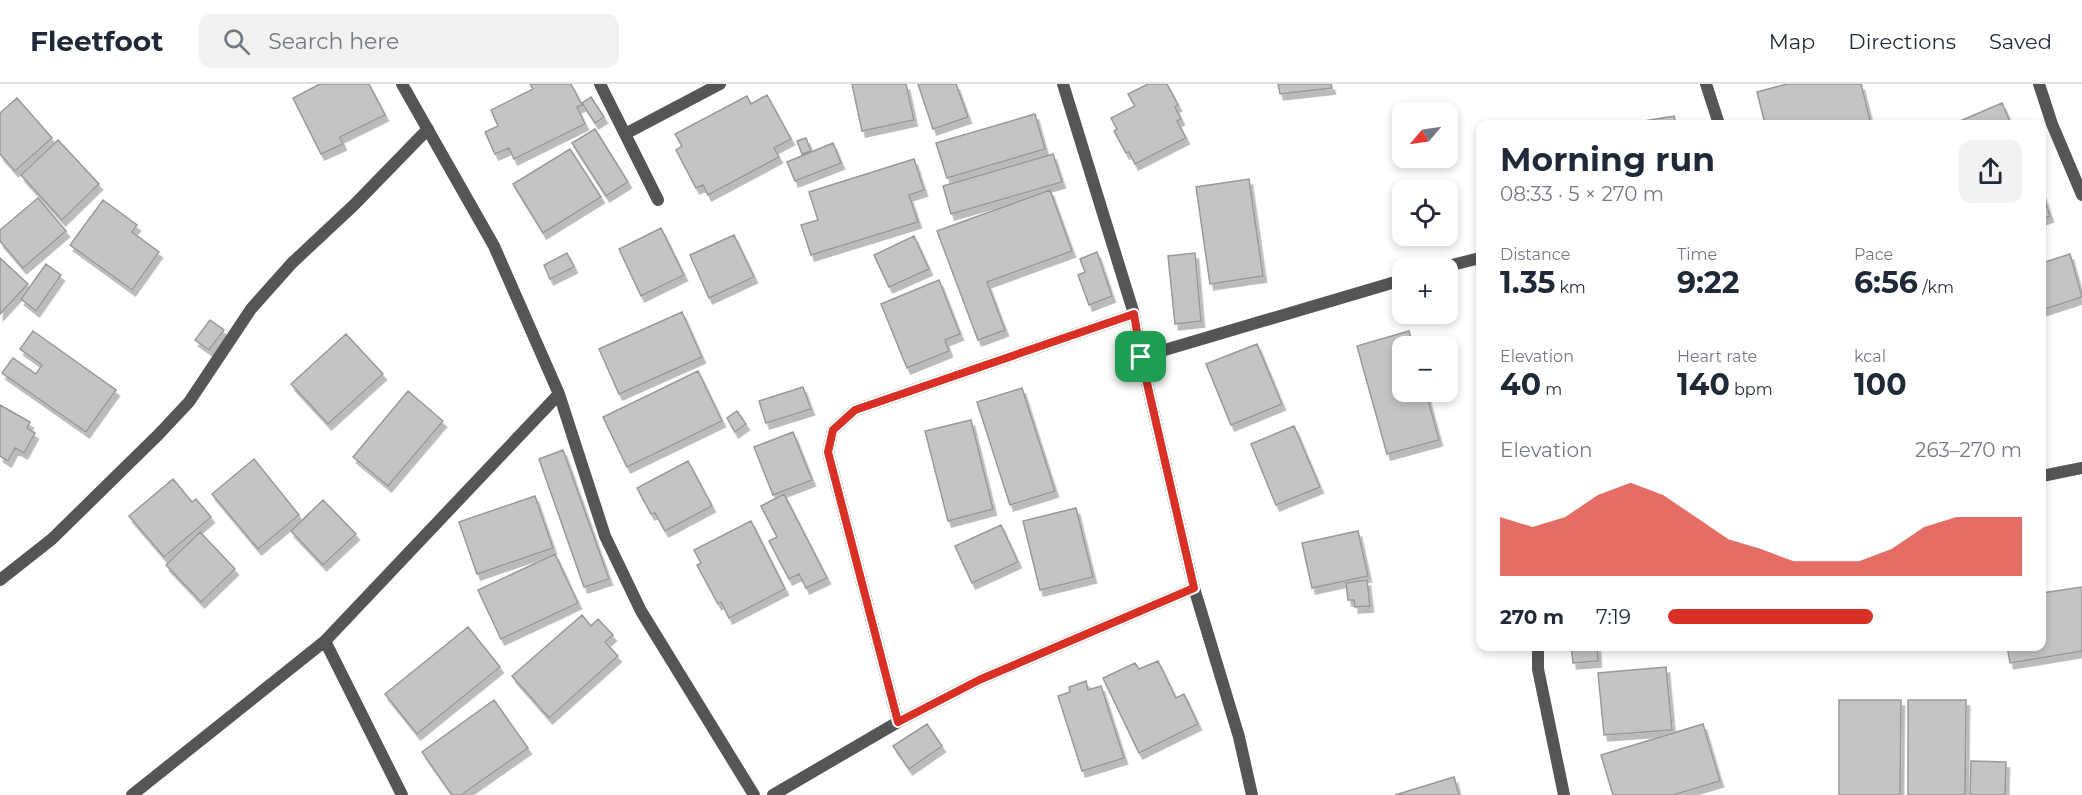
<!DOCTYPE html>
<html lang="en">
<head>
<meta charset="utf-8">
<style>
	:root { --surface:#fff; --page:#f2f2f3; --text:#1f2937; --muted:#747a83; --line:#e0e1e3; --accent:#d93025 }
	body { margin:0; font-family:Montserrat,sans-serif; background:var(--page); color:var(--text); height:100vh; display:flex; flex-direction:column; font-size:22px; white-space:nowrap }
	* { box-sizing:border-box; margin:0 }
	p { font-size:20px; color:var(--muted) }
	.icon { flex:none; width:33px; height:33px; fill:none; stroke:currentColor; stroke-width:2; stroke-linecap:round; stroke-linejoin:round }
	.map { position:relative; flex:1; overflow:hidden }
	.side { position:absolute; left:1476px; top:36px; width:570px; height:531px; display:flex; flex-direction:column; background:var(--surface); border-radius:12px; box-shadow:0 3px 9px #0003 }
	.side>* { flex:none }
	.needle { width:39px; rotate:241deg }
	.tools { position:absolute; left:1392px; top:18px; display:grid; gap:12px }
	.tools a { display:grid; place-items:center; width:66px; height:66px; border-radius:12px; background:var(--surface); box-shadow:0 3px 9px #0003; font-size:30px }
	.pin { position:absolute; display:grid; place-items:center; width:51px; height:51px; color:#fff; margin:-26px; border-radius:12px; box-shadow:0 3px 9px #0006 }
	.round { display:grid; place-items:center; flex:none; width:63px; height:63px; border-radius:12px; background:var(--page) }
	.summary { display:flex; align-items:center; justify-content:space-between; height:102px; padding:0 24px }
	h1 { font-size:33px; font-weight:700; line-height:45px }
	.stats { display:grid; grid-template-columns:repeat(3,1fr); gap:9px; height:102px; padding:6px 24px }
	.stats div { display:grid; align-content:center }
	.stats b { font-size:30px; font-weight:700 }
	.stats small { font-size:16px; font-weight:400 }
	.stats p { font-size:16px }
	.chart { height:168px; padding:12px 24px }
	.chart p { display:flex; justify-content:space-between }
	.chart svg { width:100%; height:108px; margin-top:6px; fill:var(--accent); opacity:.7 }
	ul { padding:0 24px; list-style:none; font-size:20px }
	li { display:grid; grid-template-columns:96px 72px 1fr; align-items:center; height:45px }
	li i { height:15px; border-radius:8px; background:var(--accent) }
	header { display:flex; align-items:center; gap:36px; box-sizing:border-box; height:84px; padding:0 30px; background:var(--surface); border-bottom:2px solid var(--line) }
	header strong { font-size:28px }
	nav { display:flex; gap:33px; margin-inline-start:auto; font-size:21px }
	.search { width:420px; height:54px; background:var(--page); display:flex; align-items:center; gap:15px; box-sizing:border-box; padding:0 21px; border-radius:12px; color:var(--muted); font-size:22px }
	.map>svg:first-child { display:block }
	.building { fill:#c4c4c4; stroke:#999; stroke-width:1.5; filter:url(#shadow) }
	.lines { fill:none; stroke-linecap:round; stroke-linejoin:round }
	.minor { stroke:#555; stroke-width:12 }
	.route-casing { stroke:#fff; stroke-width:12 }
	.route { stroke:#d93025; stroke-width:8 }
</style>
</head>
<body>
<header>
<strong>Fleetfoot</strong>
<div class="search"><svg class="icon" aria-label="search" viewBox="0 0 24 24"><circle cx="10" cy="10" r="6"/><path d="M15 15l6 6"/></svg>Search here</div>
<nav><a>Map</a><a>Directions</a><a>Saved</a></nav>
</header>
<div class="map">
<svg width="2082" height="711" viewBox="0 0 2082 711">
	<defs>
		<filter id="shadow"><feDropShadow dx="3.5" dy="6" stdDeviation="0" flood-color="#0004"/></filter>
	</defs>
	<rect width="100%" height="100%" fill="#fff"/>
	<!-- building -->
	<path class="building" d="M320,0H369L385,31L340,53L343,60L321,70L293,14Z
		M530,0H571L582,21L577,23L585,40L514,75L509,64L495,70L485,48L498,42L491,26L533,5Z
		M852,0H906L914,36L862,47Z
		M918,0H956L968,33L933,45Z
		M1148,0H1167L1178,21L1175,23L1181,35L1177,37L1186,54L1135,80L1129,68L1126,69L1114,47L1117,45L1111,34L1135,22L1128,10Z
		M1278,0H1331L1332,4L1280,10Z
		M1787,0H1861L1871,40H1765L1757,8Z
		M767,11L791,55L774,64L779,73L708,111L703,101L696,104L676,66L682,62L675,50L747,12L751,20Z
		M591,13L604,33L595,39L582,19Z
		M17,14L52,54L15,87L0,70V29Z
		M2002,19L2011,40H1953Z
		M1035,30L1045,65L947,94L936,59Z
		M1674,32L1676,40H1625Z
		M595,45L628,98L606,112L572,59Z
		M806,54L811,67L802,70L797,57Z
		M58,56L99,100L62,136L21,91Z
		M833,59L841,79L795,97L787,78Z
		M570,65L601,113L543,149L513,100Z
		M1053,70L1062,98L951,130L943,102Z
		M914,75L924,106L909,111L918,138L811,171L801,141L818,136L809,108Z
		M1249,95L1263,192L1210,200L1196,103Z
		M1050,106L1072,167L987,198L1005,246L978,256L937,147Z
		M2042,108L2050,132L2042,135Z
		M38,114L66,147L23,184L0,157V146Z
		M103,116L137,141L132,148L159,168L132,206L70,161Z
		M661,144L684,191L641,212L619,165Z
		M734,151L754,193L709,214L690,171Z
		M914,152L929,185L889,203L874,171Z
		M1097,168L1112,212L1089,221L1078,191L1085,188L1080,175Z
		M567,169L574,183L550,195L544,181Z
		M1195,169L1201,237L1175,240L1168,172Z
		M2070,170L2082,213L2042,226V179Z
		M0,174L28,200L0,230Z
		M46,180L61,191L36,227L21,215Z
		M939,196L960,250L945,256L949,267L907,284L881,220Z
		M682,228L702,273L619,310L599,265Z
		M210,236L224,246L209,266L195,256Z
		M33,247L116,306L86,348L2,289L13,274L36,290L42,281L20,265Z
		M1409,247L1413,262H1402V308H1426L1439,356L1387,370L1357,262Z
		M346,250L383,290L328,340L291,300Z
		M1257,260L1282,320L1231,341L1206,280Z
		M698,287L722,337L627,383L603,333Z
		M803,303L811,325L766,339L759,317Z
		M1022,304L1055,407L1010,421L977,318Z
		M408,307L443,337L388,402L353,373Z
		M0,321L30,338L27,344L35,349L24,369L15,364L8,377L0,372Z
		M737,327L746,340L735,348L727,334Z
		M971,336L993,425L948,437L925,347Z
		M1294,342L1320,403L1276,421L1251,360Z
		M793,348L812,396L773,411L754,363Z
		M563,366L609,495L584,503L539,375Z
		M254,375L299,431L258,465L212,410Z
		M688,377L712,422L665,447L655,429L651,430L637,404Z
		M173,395L192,418L196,415L211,433L164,473L129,432Z
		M784,410L827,494L806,504L799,490L789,495L769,457L777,453L761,422Z
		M535,412L553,464L477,490L459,438Z
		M323,416L356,450L323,481L291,447Z
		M1076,424L1093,493L1040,506L1023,437Z
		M751,437L785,505L729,534L721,518L718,520L697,481L701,479L694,466Z
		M1001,441L1018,478L972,499L955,462Z
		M1358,447L1368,492L1312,504L1302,459Z
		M200,448L235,485L201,518L166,481Z
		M555,470L578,519L501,555L478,506Z
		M1367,496L1370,522L1355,523L1354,516H1348L1346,499Z
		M2082,503V567L2010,579L2007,562H2042V509Z
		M582,531L591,542L598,535L613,551L605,558L618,572L549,634L512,592Z
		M468,543L500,583L417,650L385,610Z
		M1571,562H1597L1598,577L1573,579Z
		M1158,577L1176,614L1184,610L1198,640L1139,669L1103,594L1135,579L1139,585Z
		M1666,583L1672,646L1604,651L1598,589Z
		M1086,597L1088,606L1101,602L1124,674L1082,687L1058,612L1070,608L1069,603Z
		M494,616L528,664L461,711H452L422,668Z
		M1839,616H1901L1900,711H1839Z
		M1908,616H1966L1965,711H1908Z
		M927,640L942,662L909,685L893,662Z
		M1703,640L1720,697L1673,711H1613L1601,671Z
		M1971,677L2006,678L2005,711H1970Z
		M1454,693L1459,711H1395Z"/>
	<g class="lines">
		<!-- minor -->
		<path class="minor" d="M402,0L494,162L559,310L605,452L641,527L754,711
			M600,0L658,116
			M1063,0L1134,230L1141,273L1194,504L1239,653L1252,711
			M1706,0L1719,40
			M2039,0L2052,40L2082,111
			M625,50L720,0
			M1440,184L1480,174
			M1141,273L1402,196
			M2042,392L2082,384
			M0,496L52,455L159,350L189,318L251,225L292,179L354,121L428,45
			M325,557L402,711
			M1540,562L1538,564V585L1564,711
			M898,638L828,368L833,346L855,326L1134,230
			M132,711L325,557L559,310
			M773,711L898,638L979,596L1194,504"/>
	</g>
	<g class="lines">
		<!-- route casing -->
		<g class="route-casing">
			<path id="route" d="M1134,230L1141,273L1194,504L979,596L898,638L828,368L833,346L855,326Z"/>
		</g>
		<!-- route -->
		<use href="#route" class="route"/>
	</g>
</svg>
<div class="tools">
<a><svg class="needle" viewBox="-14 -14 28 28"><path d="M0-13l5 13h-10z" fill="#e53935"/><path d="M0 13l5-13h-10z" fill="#747a83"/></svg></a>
<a><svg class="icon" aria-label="locate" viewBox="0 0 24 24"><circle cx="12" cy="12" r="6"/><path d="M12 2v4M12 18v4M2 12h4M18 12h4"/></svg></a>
<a>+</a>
<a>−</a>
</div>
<div class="pin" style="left:1141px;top:273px;background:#1e9e55"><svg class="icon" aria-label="arrive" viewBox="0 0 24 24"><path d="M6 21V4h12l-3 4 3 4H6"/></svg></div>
<section class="side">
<div class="summary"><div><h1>Morning run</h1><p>08:33 · 5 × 270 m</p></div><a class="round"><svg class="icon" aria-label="share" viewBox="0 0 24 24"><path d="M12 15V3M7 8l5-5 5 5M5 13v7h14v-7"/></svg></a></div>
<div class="stats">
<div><p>Distance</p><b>1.35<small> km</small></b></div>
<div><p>Time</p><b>9:22</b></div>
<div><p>Pace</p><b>6:56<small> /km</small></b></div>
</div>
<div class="stats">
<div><p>Elevation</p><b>40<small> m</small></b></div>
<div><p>Heart rate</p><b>140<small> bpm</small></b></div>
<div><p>kcal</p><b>100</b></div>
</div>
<div class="chart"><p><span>Elevation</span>263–270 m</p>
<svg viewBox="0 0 160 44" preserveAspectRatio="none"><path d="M0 44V20L10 24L20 20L30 11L40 6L50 11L60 20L70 29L80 33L90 38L100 38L110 38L120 33L130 24L140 20L150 20L160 20V44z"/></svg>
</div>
<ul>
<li><b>270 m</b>7:19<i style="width:58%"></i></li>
</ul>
</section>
</div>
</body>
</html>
